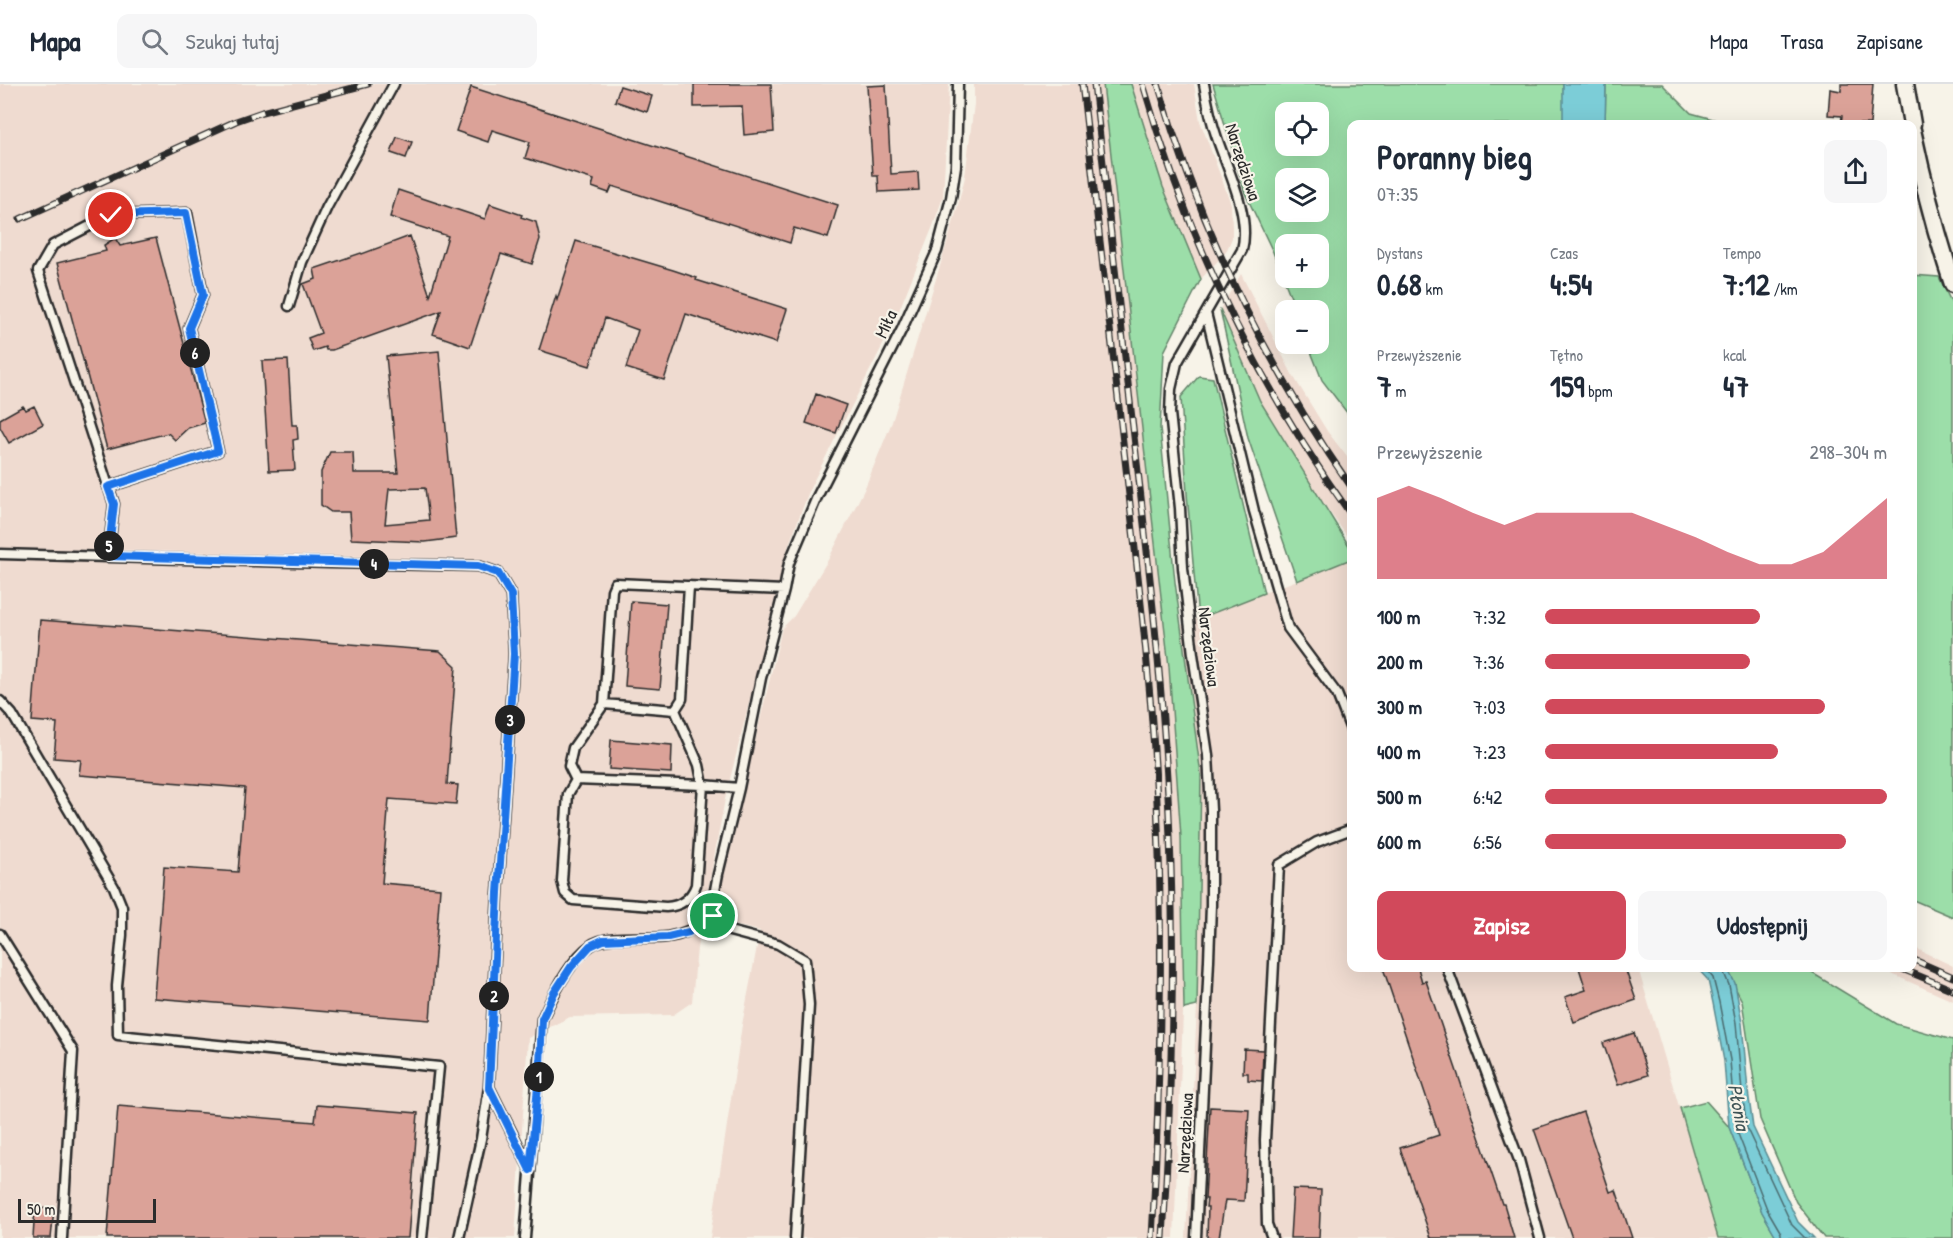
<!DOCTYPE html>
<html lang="pl">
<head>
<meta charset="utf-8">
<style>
	:root { --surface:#fff; --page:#f6f6f7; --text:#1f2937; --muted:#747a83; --line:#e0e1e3; --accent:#d1495b }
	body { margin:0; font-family:"Patrick Hand",sans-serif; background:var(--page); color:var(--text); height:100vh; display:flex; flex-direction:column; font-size:22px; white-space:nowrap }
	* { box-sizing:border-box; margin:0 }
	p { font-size:20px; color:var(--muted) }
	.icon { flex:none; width:33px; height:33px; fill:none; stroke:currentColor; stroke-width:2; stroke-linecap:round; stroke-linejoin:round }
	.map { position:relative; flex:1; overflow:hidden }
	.drawer { position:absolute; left:1347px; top:36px; width:570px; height:852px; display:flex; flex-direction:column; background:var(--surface); border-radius:12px; box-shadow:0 6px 24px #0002 }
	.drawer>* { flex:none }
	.tools { position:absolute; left:1275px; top:18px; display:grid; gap:12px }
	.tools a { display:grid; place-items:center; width:54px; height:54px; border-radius:12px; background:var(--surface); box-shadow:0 6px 24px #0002; font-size:30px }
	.scale { position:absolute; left:18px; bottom:15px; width:138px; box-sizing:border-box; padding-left:6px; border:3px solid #2b2b2b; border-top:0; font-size:16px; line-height:21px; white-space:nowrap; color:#2b2b2b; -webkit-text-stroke:4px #f7f3e8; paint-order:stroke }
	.pin { position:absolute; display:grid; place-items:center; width:51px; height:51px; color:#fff; margin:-26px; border:3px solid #fff; border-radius:50%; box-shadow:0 2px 6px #0007 }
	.km { position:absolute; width:30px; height:30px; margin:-15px; border-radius:50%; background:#222; color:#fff; font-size:16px; line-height:30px; text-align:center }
	.round { display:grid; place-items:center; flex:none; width:63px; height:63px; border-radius:12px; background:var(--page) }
	.overview { display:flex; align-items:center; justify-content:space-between; height:102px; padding:0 30px }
	h1 { font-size:33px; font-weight:800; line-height:45px }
	.metrics { display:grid; grid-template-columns:repeat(3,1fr); gap:9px; height:102px; padding:6px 30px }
	.metrics div { display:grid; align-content:center }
	.metrics b { font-size:30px; font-weight:800 }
	.metrics small { font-size:16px; font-weight:400 }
	.metrics p { font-size:16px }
	.chart { height:168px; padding:12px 30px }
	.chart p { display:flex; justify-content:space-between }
	.chart svg { width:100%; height:108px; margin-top:6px; fill:var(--accent); opacity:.7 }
	.cta { display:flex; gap:12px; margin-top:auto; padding:12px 30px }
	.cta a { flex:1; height:69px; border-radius:12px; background:var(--accent); color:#fff; font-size:24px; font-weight:800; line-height:69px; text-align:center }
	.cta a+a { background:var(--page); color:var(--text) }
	ul { padding:0 30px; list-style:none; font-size:20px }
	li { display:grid; grid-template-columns:96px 72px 1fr; align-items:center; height:45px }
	li i { height:15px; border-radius:8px; background:var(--accent) }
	header { display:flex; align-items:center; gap:36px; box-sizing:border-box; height:84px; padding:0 30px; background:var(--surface); border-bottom:2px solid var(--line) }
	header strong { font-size:28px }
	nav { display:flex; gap:33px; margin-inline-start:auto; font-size:21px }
	.search { width:420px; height:54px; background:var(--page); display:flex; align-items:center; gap:15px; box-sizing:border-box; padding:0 21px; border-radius:12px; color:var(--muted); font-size:22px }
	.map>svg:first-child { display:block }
	.built { fill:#efdbd0 }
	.green { fill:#9cdea9; stroke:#64846a; stroke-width:1.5; fill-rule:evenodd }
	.water { fill:#7ccdd7; stroke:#5c8c92; stroke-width:1.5 }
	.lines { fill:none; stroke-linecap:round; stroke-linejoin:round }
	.shore { stroke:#4b6c70; stroke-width:1.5 }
	.building { fill:#dba298; stroke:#2b2b2b; stroke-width:1.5; fill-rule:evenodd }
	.service-casing { stroke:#2b2b2b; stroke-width:13 }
	.minor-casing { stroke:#2b2b2b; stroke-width:21 }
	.service { stroke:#f7f3e8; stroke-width:8 }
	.minor { stroke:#f7f3e8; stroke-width:16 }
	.rail-casing { stroke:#2b2b2b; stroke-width:7 }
	.rail { stroke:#f7f3e8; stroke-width:4.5; stroke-dasharray:14; stroke-linecap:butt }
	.route-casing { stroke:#fff; stroke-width:12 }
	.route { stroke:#1a73e8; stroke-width:8 }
	.labels { text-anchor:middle; stroke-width:4.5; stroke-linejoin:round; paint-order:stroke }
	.street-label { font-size:18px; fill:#2b2b2b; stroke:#f7f3e8 }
	.water-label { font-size:20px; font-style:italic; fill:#3f5456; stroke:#f7f3e8 }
</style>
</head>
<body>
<header>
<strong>Mapa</strong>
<div class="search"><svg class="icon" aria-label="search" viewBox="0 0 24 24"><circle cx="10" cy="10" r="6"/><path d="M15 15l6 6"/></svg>Szukaj tutaj</div>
<nav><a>Mapa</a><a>Trasa</a><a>Zapisane</a></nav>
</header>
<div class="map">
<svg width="1953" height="1154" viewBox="0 0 1953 1154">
	<rect width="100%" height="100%" fill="#f7f3e8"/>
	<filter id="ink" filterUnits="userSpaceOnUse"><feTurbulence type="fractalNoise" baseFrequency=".0167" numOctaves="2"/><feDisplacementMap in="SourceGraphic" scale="12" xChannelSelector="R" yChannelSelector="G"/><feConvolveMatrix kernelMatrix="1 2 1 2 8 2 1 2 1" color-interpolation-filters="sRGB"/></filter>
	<g filter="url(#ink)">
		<!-- built -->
		<path class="built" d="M0,0H949L943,113L933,142L894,239L811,402L788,463L725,715L697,864L692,918L673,931L570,933L528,954L515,1154H0Z
			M974,0H1103L1163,523L1176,663L1184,826V904L1174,1154H710L742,941L760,847L734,841L723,835L718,821V813L782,544L794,532L828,476L864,406L892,338L955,133L965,93L974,20Z
			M1131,0H1194L1200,37L1231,120L1232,144V154L1226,168L1201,195L1163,103Z
			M1241,190L1292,290L1327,347L1351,378V458L1310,400L1260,317L1220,225Z
			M1351,475L1352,884H1638L1718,1154H1186L1197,922L1201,691L1181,541Z
			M1913,863L1953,882V917L1878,884H1912Z"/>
		<!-- green -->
		<path class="green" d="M1103,0H1131L1163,103L1201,195L1164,268L1160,344L1175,498L1201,691L1197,922L1184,925L1181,753L1169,583Z
			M1213,0H1563L1565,40H1352L1351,334L1322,296L1308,260H1318V226H1296L1273,168L1245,109ZM1286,28H1318V62H1286ZM1286,94H1318V128H1286ZM1286,160H1318V194H1286Z
			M1606,0H1662L1691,29L1731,40H1605Z
			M1912,191L1939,193L1953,222V833L1913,816Z
			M1220,225L1260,317L1351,465V475L1297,497L1248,354Z
			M1199,292L1213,294L1264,509L1198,535L1187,410L1181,313Z
			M1725,884H1804L1896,940L1953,956V1154H1824L1796,1118L1760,1035L1742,917Z
			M1706,1017L1729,1043L1762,1128L1777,1154H1718L1680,1024Z"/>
		<!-- water -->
		<path class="water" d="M1563,0H1606L1605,40H1563Z
			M1697,884H1727L1735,899L1742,939L1748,1007L1753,1043L1798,1138L1814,1154H1777L1762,1128L1729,1043L1724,977L1713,919L1708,896Z"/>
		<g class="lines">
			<!-- shore -->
			<path class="shore" d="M1705,884L1713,894L1719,918L1730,976L1735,1042L1767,1125L1781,1149V1154
				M1722,884L1729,901L1736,939L1742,1008L1747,1045L1792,1141L1805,1154"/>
		</g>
		<!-- building -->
		<path class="building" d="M694,0H771L774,48L744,51L742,22L694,23Z
			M1841,0H1873L1870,40H1841L1842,32L1828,31L1830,5L1841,7Z
			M886,1L891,90L918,88L919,106L879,108L878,92H873L867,2Z
			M620,2L652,12L647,28L615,17Z
			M471,3L838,121L828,154L794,144L790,159L612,102L609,109L592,103L594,96L525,74L530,58L492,46L488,58L456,47Z
			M397,53L412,58L406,74L391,69Z
			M398,106L485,135L490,120L522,131L521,133L536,138L540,155L532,180L501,170L470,263L433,250L441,227L332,266H326L325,263L313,267L308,254L321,249L303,200L316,195L314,185L361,169L362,170L410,152L430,212L448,152L390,133Z
			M115,154L120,162L156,154L205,339L188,344L175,356L168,349L107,365L57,179L106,167L104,161Z
			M576,157L673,186L697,194L696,196L787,225L776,259L686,230L664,296L626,284L638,246L605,234L590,282L539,266L556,212L557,216Z
			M439,267L456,454L425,458L351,455L349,428H331L321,421V388L330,368H353L354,389H398L386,272ZM425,404L429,436L385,440L389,405Z
			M288,276L292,341H297L298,355L293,356L295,386L269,387L262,277Z
			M816,310L846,321L836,349L806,339Z
			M23,322L26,326L34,322L43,340L9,359L0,343V335Z
			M631,517L667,520L660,605L625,602Z
			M40,536L440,567L456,582L447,700L458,701L456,720L389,715L382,799L440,804L430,936L154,914L164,783L238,788L245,704L79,691L81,676L54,674L57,639L32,637Z
			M611,656L672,661L671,689L609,685Z
			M1383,884H1418L1422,898L1426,897L1502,1120H1504L1514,1154H1431L1400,1064L1439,1051Z
			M1579,884H1625L1636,916L1574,938L1565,913L1586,906Z
			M1634,949L1648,991L1618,1001L1603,959Z
			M1244,965L1263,966L1262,997L1248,996V989H1243Z
			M317,1021L418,1029L408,1154H107L118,1022L315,1038Z
			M1210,1023L1249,1025L1244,1117L1225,1116L1219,1154H1207L1208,1123H1206L1207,1115H1205Z
			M1583,1028L1610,1108L1616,1106L1632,1154H1572L1534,1045Z
			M1293,1105L1321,1106L1319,1154H1290Z
			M35,1124L54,1125L51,1154H33Z"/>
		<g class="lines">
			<!-- service casing -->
			<g class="service-casing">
				<path id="service" d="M289,222L302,178L327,123L394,0
					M1206,229L1254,427L1288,544L1337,610L1352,648
					M108,403L218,367L189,244L203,211L187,129L111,131L53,161L38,187L114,420L108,473
					M0,470L329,479L478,482L498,489L511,511L514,570L498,809L489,1003L481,1055L459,1154
					M689,502L682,615L675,626L699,681L703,701L576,696L569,682L573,664L604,620L612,506L615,499L784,506L789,479L817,413L902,245L937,167L951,114L956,82L958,0
					M784,506L761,594L739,704L718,790L711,827L719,841L726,846L778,860L805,876L809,921L795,1154
					M0,617L12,630L114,803L122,823V851L117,902L118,951L439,983L422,1154
					M604,620L675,626
					M576,696L568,710L562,797L565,809L573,816L666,823C681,822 691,815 696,801L703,701L739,704
					M0,850L73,967L62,1154
					M1447,884L1519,1076L1540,1154
					M489,1003L530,1085
					M525,1154L542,935C552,913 570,876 590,862C608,849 645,856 667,853C685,851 698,842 713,833
					M1196,1154L1209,876L1211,821V726L1208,671L1193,570L1183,484L1180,424L1170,329L1171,305L1177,279L1242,166C1251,131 1228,87 1217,54C1211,37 1207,18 1204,0
					M1272,1154L1267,1140L1265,1056L1279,781L1317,758L1352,745"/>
			</g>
			<!-- minor casing -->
			<g class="minor-casing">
				<path id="minor" d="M1905,0L1912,40
					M1912,46C1923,98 1936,149 1953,200"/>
			</g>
			<!-- service -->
			<use href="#service" class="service"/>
			<!-- minor -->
			<use href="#minor" class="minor"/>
			<!-- rail casing -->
			<g class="rail-casing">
				<path id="rail" d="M1082,0C1097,131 1112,262 1127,393C1139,501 1152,609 1157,718C1164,863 1160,1008 1152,1154
					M1094,0C1108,123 1122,247 1136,370C1152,507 1167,644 1171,782C1175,906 1170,1030 1163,1154
					M1143,0C1187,154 1258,301 1352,432
					M1158,0C1200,144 1266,281 1352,404
					M20,135L236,37L262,28L368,0
					M1912,875L1953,893
					M1900,884L1953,906"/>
			</g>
			<!-- rail -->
			<use href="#rail" class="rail"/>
		</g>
	</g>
	<g class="lines" filter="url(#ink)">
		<!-- route casing -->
		<g class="route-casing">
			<path id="route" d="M111,131L186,129L203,211L189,244L218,367L108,403L114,420L108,472L478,482L498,489L511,511L514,570L498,809L489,1003L530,1086L540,982L542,935L554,909L571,883L590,862L603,856L668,853L689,848L713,832"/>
		</g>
		<!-- route -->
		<use href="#route" class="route"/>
	</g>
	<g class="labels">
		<!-- street labels -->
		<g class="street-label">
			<text transform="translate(1243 78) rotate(72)" y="6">Narzędziowa</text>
			<text transform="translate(886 240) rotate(-65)" y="6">Miła</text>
			<text transform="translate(1209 563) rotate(83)" y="6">Narzędziowa</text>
			<text transform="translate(1185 1049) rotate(-87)" y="6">Narzędziowa</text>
		</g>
		<!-- water labels -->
		<g class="water-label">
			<text transform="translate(1739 1023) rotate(79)" y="7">Płonia</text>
		</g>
	</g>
</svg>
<div class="tools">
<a><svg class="icon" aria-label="locate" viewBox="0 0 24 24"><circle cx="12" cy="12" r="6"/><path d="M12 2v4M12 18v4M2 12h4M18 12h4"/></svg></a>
<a><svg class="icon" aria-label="layers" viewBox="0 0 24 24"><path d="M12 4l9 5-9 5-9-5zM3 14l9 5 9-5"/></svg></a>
<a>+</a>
<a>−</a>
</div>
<div class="scale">50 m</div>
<div class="pin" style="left:713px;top:832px;background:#1e9e55"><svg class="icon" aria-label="arrive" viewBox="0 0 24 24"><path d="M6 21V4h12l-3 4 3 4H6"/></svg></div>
<div class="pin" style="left:111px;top:131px;background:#d93025"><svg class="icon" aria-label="check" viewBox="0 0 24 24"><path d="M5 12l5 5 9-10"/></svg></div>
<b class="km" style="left:539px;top:993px">1</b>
<b class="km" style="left:494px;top:912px">2</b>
<b class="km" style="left:510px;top:636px">3</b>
<b class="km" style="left:374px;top:480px">4</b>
<b class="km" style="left:109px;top:462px">5</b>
<b class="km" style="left:195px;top:269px">6</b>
<section class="drawer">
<div class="overview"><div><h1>Poranny bieg</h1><p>07:35</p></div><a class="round"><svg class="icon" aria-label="share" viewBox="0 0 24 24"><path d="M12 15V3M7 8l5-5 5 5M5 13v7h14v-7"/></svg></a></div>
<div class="metrics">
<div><p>Dystans</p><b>0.68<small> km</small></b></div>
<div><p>Czas</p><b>4:54</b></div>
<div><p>Tempo</p><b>7:12<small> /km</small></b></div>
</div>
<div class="metrics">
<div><p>Przewyższenie</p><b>7<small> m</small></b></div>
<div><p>Tętno</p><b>159<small> bpm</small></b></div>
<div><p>kcal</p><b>47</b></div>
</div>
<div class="chart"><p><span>Przewyższenie</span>298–304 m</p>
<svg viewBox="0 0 160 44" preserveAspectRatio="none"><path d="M0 44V11L10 6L20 11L30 17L40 22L50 17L60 17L70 17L80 17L90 22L100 27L110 33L120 38L130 38L140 33L150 22L160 11V44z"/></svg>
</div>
<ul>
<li><b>100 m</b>7:32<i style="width:63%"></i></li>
<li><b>200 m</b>7:36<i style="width:60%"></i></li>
<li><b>300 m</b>7:03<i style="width:82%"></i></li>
<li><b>400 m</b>7:23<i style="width:68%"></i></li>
<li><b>500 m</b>6:42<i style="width:100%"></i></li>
<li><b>600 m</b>6:56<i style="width:88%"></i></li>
</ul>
<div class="cta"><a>Zapisz</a><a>Udostępnij</a></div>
</section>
</div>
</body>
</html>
